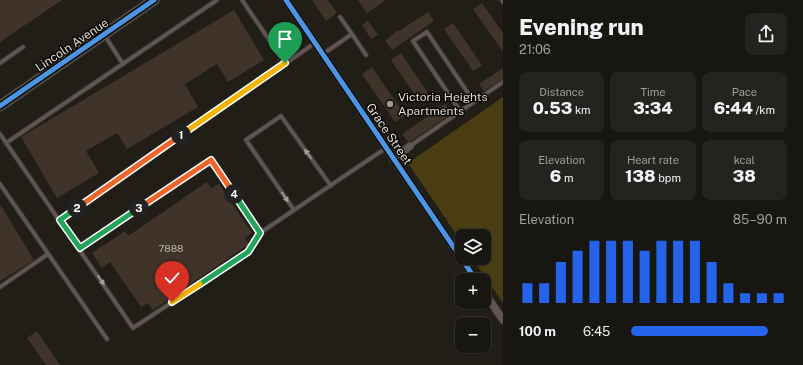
<!DOCTYPE html>
<html lang="en">
<head>
<meta charset="utf-8">
<style>
	:root { --surface:#181611; --page:#25231f; --text:#f1f3f6; --muted:#9f9f9f; --line:#363531; --accent:#2563eb }
	body { margin:0; font-family:"Public Sans",sans-serif; background:var(--page); color:var(--text); height:100vh; display:flex; flex-direction:column; font-size:15px; white-space:nowrap }
	* { box-sizing:border-box; margin:0 }
	p { font-size:13px; color:var(--muted) }
	.icon { flex:none; width:22px; height:22px; fill:none; stroke:currentColor; stroke-width:2; stroke-linecap:round; stroke-linejoin:round }
	.map { position:relative; flex:1; overflow:hidden }
	.details { display:flex; flex-direction:column; background:var(--surface); width:300px }
	.details>* { flex:none }
	.buttons { position:absolute; left:455px; top:229px; display:grid; gap:8px }
	.buttons a { display:grid; place-items:center; width:36px; height:36px; border-radius:8px; background:var(--surface); box-shadow:0 1px 3px #0004,0 0 0 1px var(--line); font-size:20px }
	.pin { position:absolute; display:grid; place-items:center; width:34px; height:34px; color:#fff; margin:-41px -17px; border-radius:50% 50% 50% 0; rotate:-45deg; box-shadow:0 0 4px #0007 }
	.pin .icon { rotate:45deg }
	.km { position:absolute; width:20px; height:20px; margin:-10px; border-radius:50%; background:#222; color:#fff; font-size:11px; line-height:20px; text-align:center }
	.round { display:grid; place-items:center; flex:none; width:42px; height:42px; border-radius:8px; background:var(--page) }
	.overview { display:flex; align-items:center; justify-content:space-between; height:68px; padding:0 16px }
	h1 { font-size:22px; font-weight:800; line-height:30px }
	.metrics { display:grid; grid-template-columns:repeat(3,1fr); gap:6px; height:68px; padding:4px 16px }
	.metrics div { display:grid; align-content:center; border-radius:8px; background:var(--page); text-align:center }
	.metrics b { font-size:17px; font-weight:800 }
	.metrics small { font-size:11px; font-weight:400 }
	.metrics p { font-size:11px }
	.chart { height:112px; padding:8px 16px }
	.chart p { display:flex; justify-content:space-between }
	.chart svg { width:100%; height:72px; margin-top:4px; stroke:var(--accent); stroke-width:6 }
	ul { padding:0 16px; list-style:none; font-size:13px }
	li { display:grid; grid-template-columns:64px 48px 1fr; align-items:center; height:30px }
	li i { height:10px; border-radius:5px; background:var(--accent) }
	main { display:flex; flex:1; min-height:0 }
	.map>svg:first-child { display:block }
	.green { fill:#4a3d14 }
	.building { fill:#403329 }
	.lines { fill:none; stroke-linecap:round; stroke-linejoin:round }
	.lane-casing { stroke:#3a3832; stroke-width:5.5 }
	.street-casing { stroke:#3a3832; stroke-width:9 }
	.secondary-casing { stroke:#3a3832; stroke-width:12 }
	.lane { stroke:#605553; stroke-width:3.5 }
	.street { stroke:#605553; stroke-width:7 }
	.secondary { stroke:#635754; stroke-width:10 }
	.cycleway-casing { stroke:#0b0905; stroke-width:8 }
	.cycleway { stroke:#4d94e3; stroke-width:5 }
	.oneway { fill:#a6a09a }
	.split-1-casing { stroke:#fff; stroke-width:8 }
	.split-2-casing { stroke:#fff; stroke-width:8 }
	.split-3-casing { stroke:#fff; stroke-width:8 }
	.split-4-casing { stroke:#fff; stroke-width:8 }
	.split-5-casing { stroke:#fff; stroke-width:8 }
	.split-6-casing { stroke:#fff; stroke-width:8 }
	.split-1 { stroke:#f5b400; stroke-width:5 }
	.split-2 { stroke:#f0652b; stroke-width:5 }
	.split-3 { stroke:#22a559; stroke-width:5 }
	.split-4 { stroke:#f0652b; stroke-width:5 }
	.split-5 { stroke:#22a559; stroke-width:5 }
	.split-6 { stroke:#f5b400; stroke-width:5 }
	.poi-dot { fill:#9c9a92; stroke:#0b0905; stroke-width:1.5 }
	.labels { text-anchor:middle; stroke-width:3; stroke-linejoin:round; paint-order:stroke }
	.number-label { font-size:10px; fill:#b7b2aa }
	.street-label { font-size:12px; fill:#dfddd5; stroke:#0b0905 }
	.poi-label { font-size:12px; fill:#dfddd5; stroke:#0b0905; text-anchor:start }
</style>
</head>
<body>
<main>
<div class="map">
<svg width="503" height="365" viewBox="0 0 503 365">
	<rect width="100%" height="100%" fill="#201e17"/>
	<!-- green -->
	<path class="green" d="M503,97V303L472,258H484V236H462V243L408,163Z"/>
	<!-- building -->
	<path class="building" d="M0,0H62L0,42Z
		M312,0H328L337,13L326,21Z
		M358,0H386L367,13Z
		M482,3L503,33V52L473,9Z
		M234,10L264,60L228,82L217,64L185,84L198,107L127,149L117,133L86,151L99,173L57,198L21,137Z
		M428,12L434,21L392,50L385,41L398,30L399,31Z
		M368,21L378,35L371,39L362,25Z
		M453,23L482,65L473,71L444,29Z
		M401,53L430,96L420,103L391,60Z
		M372,67L405,115L395,122L362,74Z
		M503,68V79L484,91L479,84Z
		M445,104L451,114L411,141L408,142L402,134Z
		M207,182L211,188L219,184L252,233L245,238L249,244L153,310L148,303L141,307L110,262L102,268L92,253L125,231L128,236Z
		M0,204L34,260L0,281Z
		M37,331L60,365H46L27,338Z"/>
	<g class="lines">
		<!-- lane casing -->
		<g class="lane-casing">
			<path id="lane" d="M242,0L285,63
				M502,0L503,2
				M340,17L352,34
				M105,36L123,64
				M323,54L352,34L366,55
				M0,63L23,47
				M460,111L413,41L427,32L474,102
				M0,134L133,328L248,252L260,233L211,160L80,247
				M6,143L217,0
				M410,146L503,82
				M0,184L107,339
				M294,210L246,140L281,116L331,186
				M60,220L315,43
				M260,233L386,148
				M0,287L48,254"/>
		</g>
		<!-- street casing -->
		<g class="street-casing">
			<path id="street" d="M286,0L476,280
				M393,159L410,146
				M484,292L503,320"/>
		</g>
		<!-- secondary casing -->
		<g class="secondary-casing">
			<path id="secondary" d="M0,106L154,0"/>
		</g>
		<!-- lane -->
		<use href="#lane" class="lane"/>
		<!-- street -->
		<use href="#street" class="street"/>
		<!-- secondary -->
		<use href="#secondary" class="secondary"/>
		<!-- cycleway casing -->
		<g class="cycleway-casing">
			<path id="cycleway" d="M286,0L476,280
				M0,106L154,0"/>
		</g>
		<!-- cycleway -->
		<use href="#cycleway" class="cycleway"/>
	</g>
	<!-- one-way arrows -->
	<defs><path id="oneway-solid" d="M-6-.8H1V-3.2L6.5 0L1 3.2V.8H-6Z"/></defs>
	<g class="oneway">
		<use href="#oneway-solid" transform="translate(308 154) rotate(-126)"/>
		<use href="#oneway-solid" transform="translate(285 197) rotate(56)"/>
		<use href="#oneway-solid" transform="translate(101 280) rotate(56)"/>
	</g>
	<g class="lines">
		<!-- split-1 casing -->
		<g class="split-1-casing">
			<path id="split-1" d="M181,135L285,63"/>
		</g>
		<!-- split-2 casing -->
		<g class="split-2-casing">
			<path id="split-2" d="M77,208L181,135"/>
		</g>
		<!-- split-3 casing -->
		<g class="split-3-casing">
			<path id="split-3" d="M77,208L60,220L80,248L139,208"/>
		</g>
		<!-- split-4 casing -->
		<g class="split-4-casing">
			<path id="split-4" d="M139,208L211,160L234,194"/>
		</g>
		<!-- split-5 casing -->
		<g class="split-5-casing">
			<path id="split-5" d="M200,284L248,252L260,233L234,194"/>
		</g>
		<!-- split-6 casing -->
		<g class="split-6-casing">
			<path id="split-6" d="M172,302L200,284"/>
		</g>
		<!-- split-1 -->
		<use href="#split-1" class="split-1"/>
		<!-- split-2 -->
		<use href="#split-2" class="split-2"/>
		<!-- split-3 -->
		<use href="#split-3" class="split-3"/>
		<!-- split-4 -->
		<use href="#split-4" class="split-4"/>
		<!-- split-5 -->
		<use href="#split-5" class="split-5"/>
		<!-- split-6 -->
		<use href="#split-6" class="split-6"/>
	</g>
	<!-- markers -->
	<circle class="poi-dot" cx="390" cy="104" r="4"/>
	<g class="labels">
		<!-- number labels -->
		<g class="number-label">
			<text x="171" y="252">7888</text>
		</g>
		<!-- street labels -->
		<g class="street-label">
			<text transform="translate(72 45) rotate(-34)" y="4">Lincoln Avenue</text>
			<text transform="translate(389 134) rotate(56)" y="4">Grace Street</text>
		</g>
		<!-- poi labels -->
		<g class="poi-label">
			<text x="398" y="101">Victoria Heights<tspan x="398" dy="14">Apartments</tspan></text>
		</g>
	</g>
</svg>
<div class="buttons">
<a><svg class="icon" aria-label="layers" viewBox="0 0 24 24"><path d="M12 4l9 5-9 5-9-5zM3 14l9 5 9-5"/></svg></a>
<a>+</a>
<a>−</a>
</div>
<div class="pin" style="left:285px;top:63px;background:#1e9e55"><svg class="icon" aria-label="arrive" viewBox="0 0 24 24"><path d="M6 21V4h12l-3 4 3 4H6"/></svg></div>
<div class="pin" style="left:172px;top:302px;background:#d93025"><svg class="icon" aria-label="check" viewBox="0 0 24 24"><path d="M5 12l5 5 9-10"/></svg></div>
<b class="km" style="left:181px;top:135px">1</b>
<b class="km" style="left:77px;top:208px">2</b>
<b class="km" style="left:139px;top:208px">3</b>
<b class="km" style="left:234px;top:194px">4</b>
</div>
<section class="details">
<div class="overview"><div><h1>Evening run</h1><p>21:06</p></div><a class="round"><svg class="icon" aria-label="share" viewBox="0 0 24 24"><path d="M12 15V3M7 8l5-5 5 5M5 13v7h14v-7"/></svg></a></div>
<div class="metrics">
<div><p>Distance</p><b>0.53<small> km</small></b></div>
<div><p>Time</p><b>3:34</b></div>
<div><p>Pace</p><b>6:44<small> /km</small></b></div>
</div>
<div class="metrics">
<div><p>Elevation</p><b>6<small> m</small></b></div>
<div><p>Heart rate</p><b>138<small> bpm</small></b></div>
<div><p>kcal</p><b>38</b></div>
</div>
<div class="chart"><p><span>Elevation</span>85–90 m</p>
<svg viewBox="0 0 160 44" preserveAspectRatio="none"><path d="M5 44V32M15 44V32M25 44V19M35 44V12M45 44V6M55 44V6M65 44V6M75 44V12M85 44V6M95 44V6M105 44V6M115 44V19M125 44V32M135 44V38M145 44V38M155 44V38"/></svg>
</div>
<ul>
<li><b>100 m</b>6:45<i style="width:88%"></i></li>
</ul>
</section>
</main>
</body>
</html>
